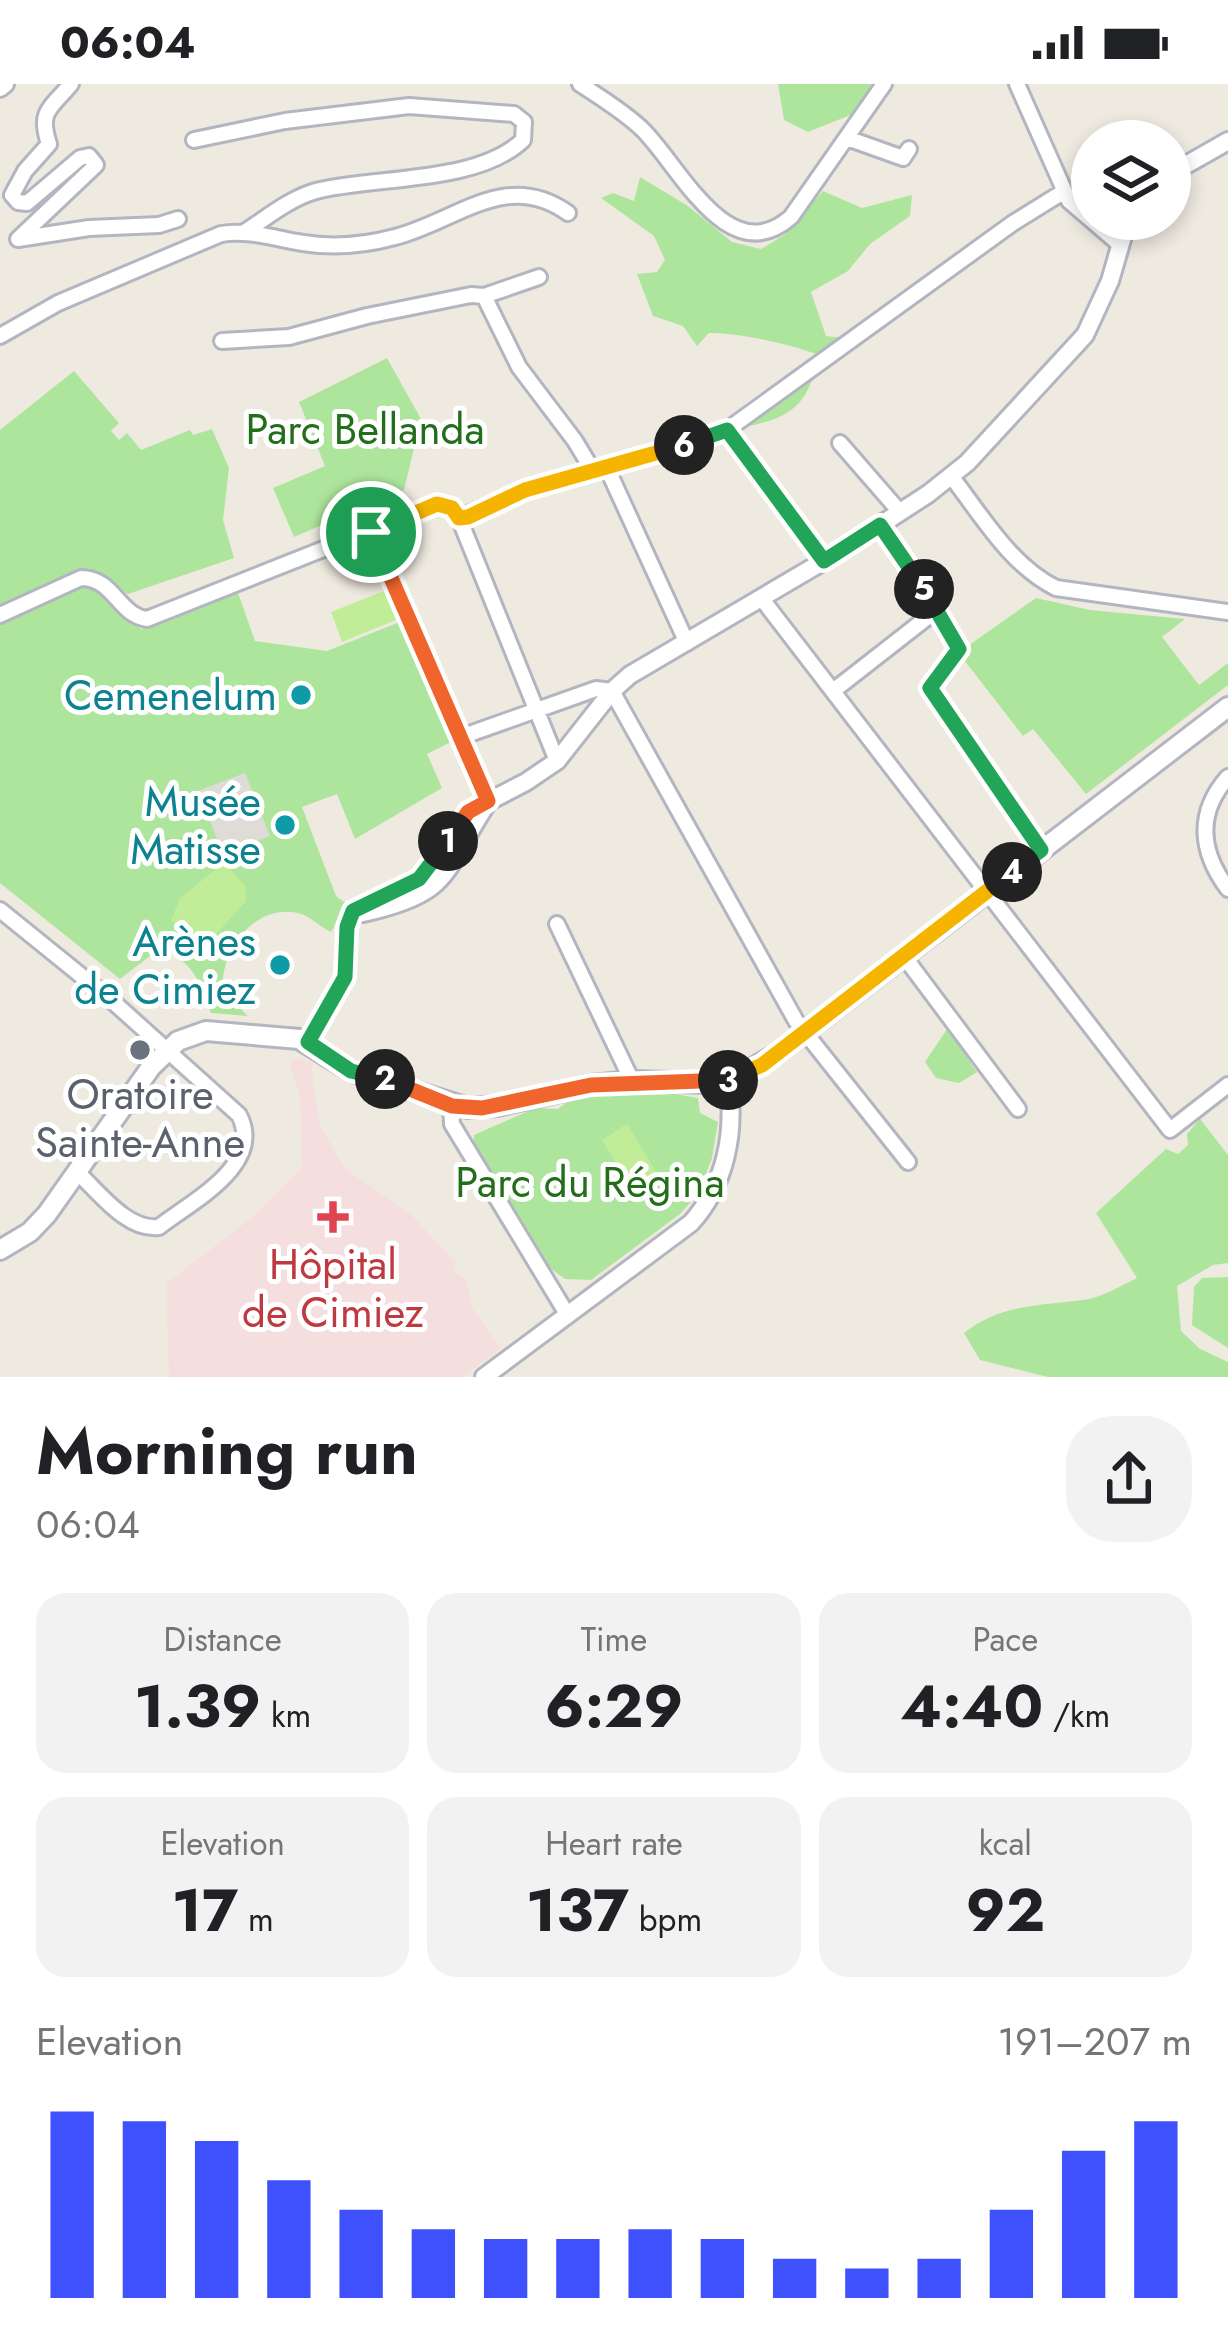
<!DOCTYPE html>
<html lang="en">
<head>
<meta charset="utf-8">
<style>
	:root { --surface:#fff; --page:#f2f2f2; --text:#202124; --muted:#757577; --accent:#3f51fd }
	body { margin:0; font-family:Jost,sans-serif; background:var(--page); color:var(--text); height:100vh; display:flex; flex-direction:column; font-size:45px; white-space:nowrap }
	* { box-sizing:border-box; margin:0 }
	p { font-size:39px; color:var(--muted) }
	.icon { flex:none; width:66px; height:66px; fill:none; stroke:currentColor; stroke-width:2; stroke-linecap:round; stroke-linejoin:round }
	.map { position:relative; height:1293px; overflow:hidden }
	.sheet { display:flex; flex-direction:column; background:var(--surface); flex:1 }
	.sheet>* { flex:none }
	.tools { position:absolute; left:1071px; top:36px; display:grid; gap:24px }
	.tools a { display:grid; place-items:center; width:120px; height:120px; border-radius:50%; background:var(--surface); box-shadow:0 6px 18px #0003; font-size:60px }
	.pin { position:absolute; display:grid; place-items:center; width:102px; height:102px; color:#fff; margin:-51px; border:6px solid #fff; border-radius:50%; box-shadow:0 3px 12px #0007 }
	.km { position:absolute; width:60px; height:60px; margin:-30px; border-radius:50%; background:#222; color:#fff; font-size:33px; line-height:60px; text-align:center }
	.round { display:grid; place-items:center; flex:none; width:126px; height:126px; border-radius:48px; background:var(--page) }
	.summary { display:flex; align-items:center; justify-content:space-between; height:204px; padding:0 36px }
	h1 { font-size:66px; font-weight:700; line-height:90px }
	.metrics { display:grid; grid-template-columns:repeat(3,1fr); gap:18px; height:204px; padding:12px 36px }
	.metrics div { display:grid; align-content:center; border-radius:30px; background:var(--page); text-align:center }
	.metrics b { font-size:60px; font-weight:700 }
	.metrics small { font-size:33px; font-weight:400 }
	.metrics p { font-size:33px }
	.chart { height:336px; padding:24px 36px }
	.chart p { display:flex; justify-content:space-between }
	.chart svg { width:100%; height:216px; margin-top:12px; stroke:var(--accent); stroke-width:6 }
	.status { display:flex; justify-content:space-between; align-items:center; height:84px; padding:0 60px; background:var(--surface); direction:ltr }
	.status svg { height:33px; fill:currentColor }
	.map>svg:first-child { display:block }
	.medical { fill:#f5dfde }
	.green { fill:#aee59d }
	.pitch { fill:#c1ed98 }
	.plaza { fill:#dfdcd7 }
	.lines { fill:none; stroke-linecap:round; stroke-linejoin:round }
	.minor-casing { stroke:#b3b5c1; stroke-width:20 }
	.tertiary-casing { stroke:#b3b5c1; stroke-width:22 }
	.secondary-casing { stroke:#b3b5c1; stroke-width:24 }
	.minor { stroke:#fff; stroke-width:14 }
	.tertiary { stroke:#fff; stroke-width:16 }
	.secondary { stroke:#fff; stroke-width:18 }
	.split-1-casing { stroke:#fff; stroke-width:24 }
	.split-2-casing { stroke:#fff; stroke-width:24 }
	.split-3-casing { stroke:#fff; stroke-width:24 }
	.split-4-casing { stroke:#fff; stroke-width:24 }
	.split-5-casing { stroke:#fff; stroke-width:24 }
	.split-6-casing { stroke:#fff; stroke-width:24 }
	.split-7-casing { stroke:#fff; stroke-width:24 }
	.split-1 { stroke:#f0652b; stroke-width:15 }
	.split-2 { stroke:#22a559; stroke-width:15 }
	.split-3 { stroke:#f0652b; stroke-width:15 }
	.split-4 { stroke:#f5b400; stroke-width:15 }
	.split-5 { stroke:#22a559; stroke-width:15 }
	.split-6 { stroke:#22a559; stroke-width:15 }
	.split-7 { stroke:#f5b400; stroke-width:15 }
	.culture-dot { fill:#0f9aa8; stroke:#fff; stroke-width:4.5 }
	.worship-dot { fill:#6b7280; stroke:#fff; stroke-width:4.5 }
	.health-dot { fill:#e0444e; stroke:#fff; stroke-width:4.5 }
	.labels { text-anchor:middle; stroke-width:10; stroke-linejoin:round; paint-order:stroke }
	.park-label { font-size:42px; fill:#236e1a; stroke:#fff }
	.culture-label { font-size:42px; fill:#0d838f; stroke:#fff; text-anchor:end }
	.worship-label { font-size:42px; fill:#5b616d; stroke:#fff }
	.health-label { font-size:42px; fill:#be3a42; stroke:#fff }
</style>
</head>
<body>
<div class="status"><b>06:04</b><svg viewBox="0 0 49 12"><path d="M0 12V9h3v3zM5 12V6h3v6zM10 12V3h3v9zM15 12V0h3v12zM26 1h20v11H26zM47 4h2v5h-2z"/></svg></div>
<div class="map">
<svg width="1228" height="1293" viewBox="0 0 1228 1293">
	<rect width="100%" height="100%" fill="#efeae0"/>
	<!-- medical -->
	<path class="medical" d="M294,974L311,978L319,1039L344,1084L410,1129L456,1179L453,1188L466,1194L472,1224L501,1264L463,1293H169L166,1199L249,1136L302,1083L300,1013L290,981Z"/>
	<!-- green -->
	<path class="green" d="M778,0H875L853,30L808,48L784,36Z
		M640,93L688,122L732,158L761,165L784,151L823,107L862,124L912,111L910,132L870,160L848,187L811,208L826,252L843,254L819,271C789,260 741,249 709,249L697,262L683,242L653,232L637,190L657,188L665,176L654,152L601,114L613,109L634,117Z
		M387,274L421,335L404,406L294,453L273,404L325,382L299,318Z
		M74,287L119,339L111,347L119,356L127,349L141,366L190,346L193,351L212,345L229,384L223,436L234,474L128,510L89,484L0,525V346Z
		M813,293C802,328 779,336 745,343Z
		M84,499C109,510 118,534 142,545L237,506L255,557L327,567L402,537L451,658L427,670L442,704L355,755L337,710L302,723L336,812L347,820L331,848C319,843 311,832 298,829C253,819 219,869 223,908L248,932L211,929C200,899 193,875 159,865L120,895L0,799V538Z
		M1036,514L1090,526L1185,535L1162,553L1199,601L1228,579V601L1086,710L1033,645L1023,652L961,572L972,559Z
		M947,945L977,988L959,999L936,994L925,978Z
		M635,1003L698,1014L700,1029L718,1038L712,1074L698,1110L680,1130L591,1196L565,1195L546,1181L498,1110L474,1063V1051L535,1024L558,1025L581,1007Z
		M1200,1035L1228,1071V1179L1213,1181L1177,1202L1181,1247L1200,1265L1228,1278V1293H1048L980,1276L964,1249C1000,1220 1039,1222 1083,1216C1101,1214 1120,1202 1137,1194L1096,1129L1166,1065L1178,1070L1188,1061L1187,1050Z
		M1228,1193V1264L1192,1241L1194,1203L1202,1194Z"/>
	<!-- pitch -->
	<path class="pitch" d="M389,505L401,534L342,558L331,528Z
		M224,779L245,801L246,817L209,858L171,837L180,814Z
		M627,1040L658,1091L633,1106L602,1056Z"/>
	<!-- plaza -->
	<path class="plaza" d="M245,689L270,752L223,770L198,707Z"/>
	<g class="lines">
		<!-- minor casing -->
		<g class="minor-casing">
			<path id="minor" d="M71,0C50,25 38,27 49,60L25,87L12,111L18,118L27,119L80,74L89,72L96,81L18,155L89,144L159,141L178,135
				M580,0C601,14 623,27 642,45C680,82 728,188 791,133L884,0
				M1017,0L1069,117L1118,159
				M847,54L903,74L909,65
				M194,56L285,37L409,22L514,30L524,38L523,56C477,100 375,92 316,107C290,114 265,135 243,149
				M484,212L539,193
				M0,252L58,219L221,150C249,145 276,155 303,159C334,164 365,161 395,153C457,137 506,85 568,129
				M222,257L289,253L367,232L471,211L484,212L519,283L575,357L593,387
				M727,346L825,477
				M840,359L900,428
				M607,384L687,559
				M951,392C982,432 1010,481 1056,504L1228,528
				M459,434L525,406L727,346L1013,139L1063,108
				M880,441L938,525L959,565L930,604L1041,766
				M371,447L488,717
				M762,515L1170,1046L1228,1001
				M0,531L81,494C114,494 118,531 147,535L437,420L445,421L459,434L557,677
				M833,607L938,525
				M458,654L596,605L612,607L796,937L908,1078
				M1228,693C1196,729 1200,768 1228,805
				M0,826L110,915L239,1031C265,1081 192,1117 159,1143C127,1147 99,1108 77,1088
				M557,840L632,997
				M903,871L1018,1025
				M451,1021L452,1040L567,1230"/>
		</g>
		<!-- tertiary casing -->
		<g class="tertiary-casing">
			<path id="tertiary" d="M0,4L5,0
				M1170,90L1228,57
				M363,829C454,809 442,788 488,718
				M307,958L345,893L347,843L353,827L419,795L468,728L526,698L557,677L612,607L630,591L834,471L928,410L967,379L1085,251L1110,197L1128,135
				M484,1293L691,1139C726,1100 736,1048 728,996"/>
		</g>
		<!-- secondary casing -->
		<g class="secondary-casing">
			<path id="secondary" d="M0,1166L30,1148L47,1130L151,983L178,957L206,947L299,955L351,987L468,1024L497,1022L591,1001L632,997L712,999L739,992L775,971L1228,623"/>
		</g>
		<!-- minor -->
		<use href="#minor" class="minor"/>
		<!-- tertiary -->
		<use href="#tertiary" class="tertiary"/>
		<!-- secondary -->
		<use href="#secondary" class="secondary"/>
	</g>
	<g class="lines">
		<!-- split-1 casing -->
		<g class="split-1-casing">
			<path id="split-1" d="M371,448L488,717L468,728L448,757"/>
		</g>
		<!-- split-2 casing -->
		<g class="split-2-casing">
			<path id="split-2" d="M385,995L351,987L308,958L345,893L347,843L353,827L419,795L448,757"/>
		</g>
		<!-- split-3 casing -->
		<g class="split-3-casing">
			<path id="split-3" d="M385,995L452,1022L482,1024L591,1001L728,996"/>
		</g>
		<!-- split-4 casing -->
		<g class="split-4-casing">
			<path id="split-4" d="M728,996L762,981L1012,788"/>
		</g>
		<!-- split-5 casing -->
		<g class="split-5-casing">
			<path id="split-5" d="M924,505L959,565L930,604L1041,766L1012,788"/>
		</g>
		<!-- split-6 casing -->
		<g class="split-6-casing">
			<path id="split-6" d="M684,361L727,346L824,477L880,441L924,505"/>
		</g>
		<!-- split-7 casing -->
		<g class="split-7-casing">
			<path id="split-7" d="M371,448L437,420L452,424L459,434L468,433L525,406L684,361"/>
		</g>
		<!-- split-1 -->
		<use href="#split-1" class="split-1"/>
		<!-- split-2 -->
		<use href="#split-2" class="split-2"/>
		<!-- split-3 -->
		<use href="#split-3" class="split-3"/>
		<!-- split-4 -->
		<use href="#split-4" class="split-4"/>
		<!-- split-5 -->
		<use href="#split-5" class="split-5"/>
		<!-- split-6 -->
		<use href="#split-6" class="split-6"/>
		<!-- split-7 -->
		<use href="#split-7" class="split-7"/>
	</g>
	<!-- markers -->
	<g class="culture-dot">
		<circle cx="301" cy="611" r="12"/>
		<circle cx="285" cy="741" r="12"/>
		<circle cx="280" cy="881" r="12"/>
	</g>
	<circle class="worship-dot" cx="140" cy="966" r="12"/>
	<path class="health-dot" d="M327 1115h12v12h12v12h-12v12h-12v-12h-12v-12h12z"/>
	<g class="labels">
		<!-- park labels -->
		<g class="park-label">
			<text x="365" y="360">Parc Bellanda</text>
			<text x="590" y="1113">Parc du Régina</text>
		</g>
		<!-- culture labels -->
		<g class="culture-label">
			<text x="277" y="626">Cemenelum</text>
			<text x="261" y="732">Musée<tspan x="261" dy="48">Matisse</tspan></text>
			<text x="256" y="872">Arènes<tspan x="256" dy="48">de Cimiez</tspan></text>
		</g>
		<!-- worship labels -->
		<g class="worship-label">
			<text x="140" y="1025">Oratoire<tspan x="140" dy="48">Sainte-Anne</tspan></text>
		</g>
		<!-- health labels -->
		<g class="health-label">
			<text x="333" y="1195">Hôpital<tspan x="333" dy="48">de Cimiez</tspan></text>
		</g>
	</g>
</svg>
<div class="tools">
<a><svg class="icon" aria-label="layers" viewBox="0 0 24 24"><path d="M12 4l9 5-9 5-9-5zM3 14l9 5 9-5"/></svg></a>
</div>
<div class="pin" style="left:371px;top:448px;background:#1e9e55"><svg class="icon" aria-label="arrive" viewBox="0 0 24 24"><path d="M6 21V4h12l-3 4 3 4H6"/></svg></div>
<b class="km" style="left:448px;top:757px">1</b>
<b class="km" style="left:385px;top:995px">2</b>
<b class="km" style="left:728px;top:996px">3</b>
<b class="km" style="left:1012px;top:788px">4</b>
<b class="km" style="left:924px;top:505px">5</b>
<b class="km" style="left:684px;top:361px">6</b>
</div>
<section class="sheet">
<div class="summary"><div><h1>Morning run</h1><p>06:04</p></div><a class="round"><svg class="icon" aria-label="share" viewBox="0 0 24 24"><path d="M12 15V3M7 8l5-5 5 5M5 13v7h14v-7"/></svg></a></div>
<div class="metrics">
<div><p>Distance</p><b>1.39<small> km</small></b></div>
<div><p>Time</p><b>6:29</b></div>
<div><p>Pace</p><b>4:40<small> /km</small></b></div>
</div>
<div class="metrics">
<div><p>Elevation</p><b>17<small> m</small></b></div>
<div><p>Heart rate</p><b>137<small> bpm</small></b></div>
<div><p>kcal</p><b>92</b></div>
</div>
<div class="chart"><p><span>Elevation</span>191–207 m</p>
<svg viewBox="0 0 160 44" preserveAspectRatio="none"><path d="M5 44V6M15 44V8M25 44V12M35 44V20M45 44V26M55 44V30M65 44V32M75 44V32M85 44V30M95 44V32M105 44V36M115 44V38M125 44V36M135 44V26M145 44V14M155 44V8"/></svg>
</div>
</section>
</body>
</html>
